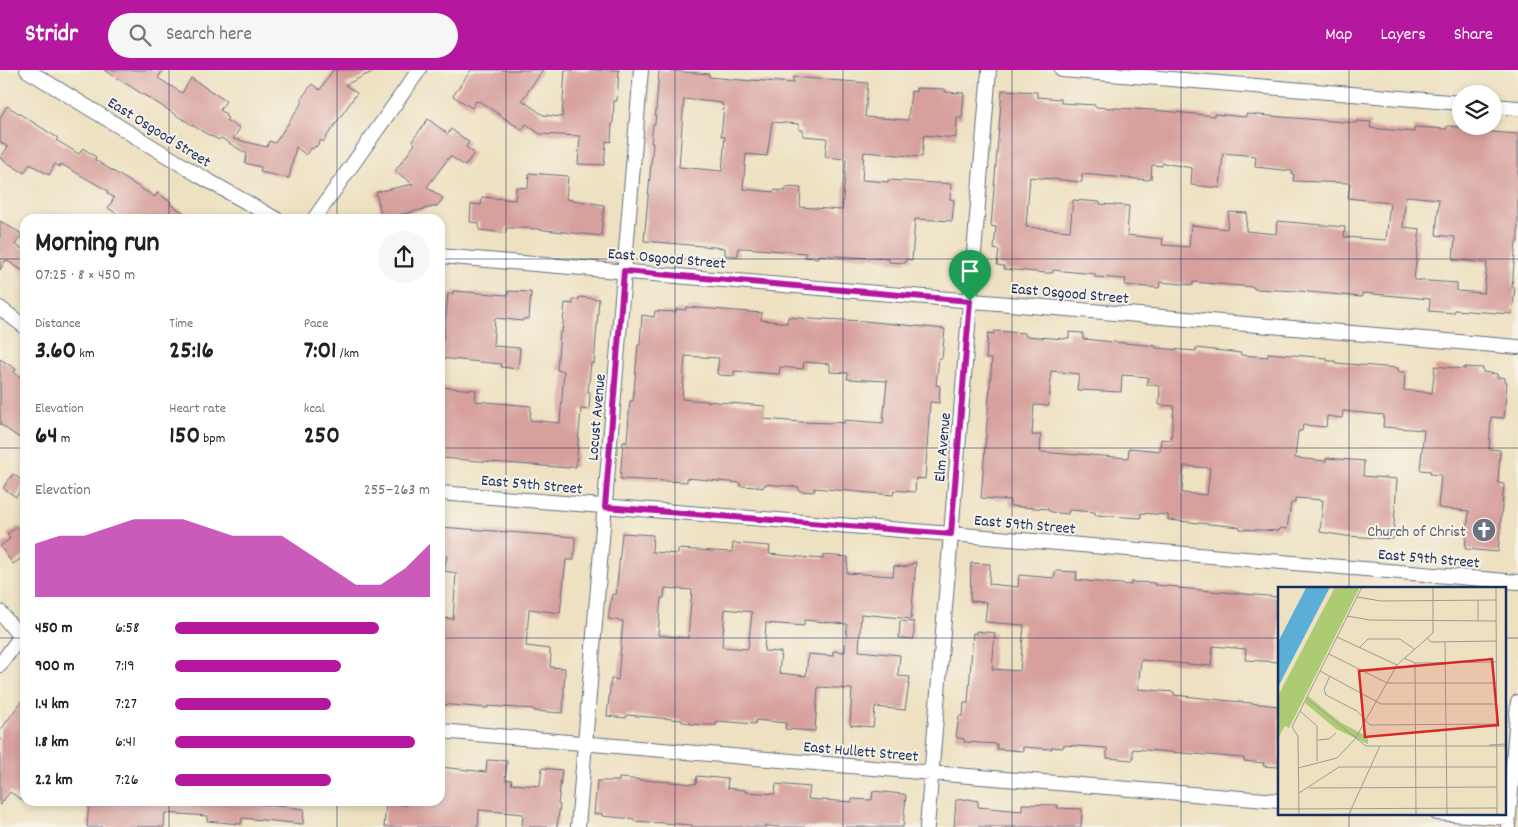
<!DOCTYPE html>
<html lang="en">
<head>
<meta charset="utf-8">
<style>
	:root { --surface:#fff; --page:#f6f6f6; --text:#202124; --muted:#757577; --accent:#b5179e }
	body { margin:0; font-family:Dekko,sans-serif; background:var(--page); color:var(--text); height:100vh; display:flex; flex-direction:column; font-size:19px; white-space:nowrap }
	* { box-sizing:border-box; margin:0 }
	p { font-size:16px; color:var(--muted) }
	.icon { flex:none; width:28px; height:28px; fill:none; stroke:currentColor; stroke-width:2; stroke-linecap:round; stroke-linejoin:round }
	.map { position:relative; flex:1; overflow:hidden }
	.panel { position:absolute; left:20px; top:144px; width:425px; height:592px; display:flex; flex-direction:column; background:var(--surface); border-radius:15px; box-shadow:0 2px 8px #0003 }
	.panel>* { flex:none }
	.tools { position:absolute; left:1452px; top:15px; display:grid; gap:10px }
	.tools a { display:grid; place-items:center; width:50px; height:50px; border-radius:50%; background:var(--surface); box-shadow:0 2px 8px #0003; font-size:25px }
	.pin { position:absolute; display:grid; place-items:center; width:42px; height:42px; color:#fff; margin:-51px -21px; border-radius:50% 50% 50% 0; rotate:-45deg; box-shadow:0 0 5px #0007 }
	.pin .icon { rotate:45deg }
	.round { display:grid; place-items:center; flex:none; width:52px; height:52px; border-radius:26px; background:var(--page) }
	.head { display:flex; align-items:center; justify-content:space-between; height:85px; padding:0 15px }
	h1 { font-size:28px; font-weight:800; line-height:38px }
	.stats { display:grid; grid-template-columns:repeat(3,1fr); gap:8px; height:85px; padding:5px 15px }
	.stats div { display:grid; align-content:center }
	.stats b { font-size:25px; font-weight:800 }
	.stats small { font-size:14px; font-weight:400 }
	.stats p { font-size:14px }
	.chart { height:140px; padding:10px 15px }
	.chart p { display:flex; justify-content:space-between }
	.chart svg { width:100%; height:90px; margin-top:5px; fill:var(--accent); opacity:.7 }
	ul { padding:0 15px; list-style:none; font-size:16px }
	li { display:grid; grid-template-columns:80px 60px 1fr; align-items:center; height:38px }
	li i { height:12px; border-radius:6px; background:var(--accent) }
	header { display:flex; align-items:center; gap:30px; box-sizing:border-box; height:70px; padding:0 25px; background:var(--accent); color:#fff }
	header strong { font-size:24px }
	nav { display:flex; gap:28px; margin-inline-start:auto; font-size:18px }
	.search { width:350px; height:45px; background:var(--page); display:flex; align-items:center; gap:12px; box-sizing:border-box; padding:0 18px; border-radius:28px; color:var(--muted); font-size:19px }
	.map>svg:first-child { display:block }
	.building { fill:#d7a09d; fill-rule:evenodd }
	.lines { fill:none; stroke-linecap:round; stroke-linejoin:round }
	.minor-casing { stroke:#656d81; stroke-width:16 }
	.minor { stroke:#fff; stroke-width:14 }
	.route-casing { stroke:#fff; stroke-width:10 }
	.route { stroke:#b5179e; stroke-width:6 }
	.grid { fill:none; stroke:#1b2f5e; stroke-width:1; stroke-opacity:0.55 }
	.labels { text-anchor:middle; stroke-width:4; stroke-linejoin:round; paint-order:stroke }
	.street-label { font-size:16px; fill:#1b2f5e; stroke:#f7f3e8 }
	.worship-label { font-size:16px; fill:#5b616d; stroke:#f7f3e8; text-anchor:end }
	.inset-road { fill:none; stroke:#9a9a99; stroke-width:1 }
	.view { fill:#d62828; fill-opacity:0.15; stroke:#d62828; stroke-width:2.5 }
	.inset-edge { fill:none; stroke:#1b2f5e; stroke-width:2.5 }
</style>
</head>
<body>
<header>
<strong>Stridr</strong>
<div class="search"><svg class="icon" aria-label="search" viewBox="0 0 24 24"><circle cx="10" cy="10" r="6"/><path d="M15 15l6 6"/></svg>Search here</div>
<nav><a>Map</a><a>Layers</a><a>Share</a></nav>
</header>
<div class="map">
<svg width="1518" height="757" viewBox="0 0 1518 757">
	<rect width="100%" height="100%" fill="#f7f3e8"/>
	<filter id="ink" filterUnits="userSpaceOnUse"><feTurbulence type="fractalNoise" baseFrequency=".02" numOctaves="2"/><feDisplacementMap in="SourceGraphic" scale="10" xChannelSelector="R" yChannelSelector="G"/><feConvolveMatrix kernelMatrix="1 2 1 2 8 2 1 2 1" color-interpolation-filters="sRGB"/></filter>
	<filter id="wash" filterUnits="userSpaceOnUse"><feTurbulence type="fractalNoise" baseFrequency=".0096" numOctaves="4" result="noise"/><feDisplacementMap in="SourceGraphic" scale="20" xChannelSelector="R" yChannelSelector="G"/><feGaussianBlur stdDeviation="1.12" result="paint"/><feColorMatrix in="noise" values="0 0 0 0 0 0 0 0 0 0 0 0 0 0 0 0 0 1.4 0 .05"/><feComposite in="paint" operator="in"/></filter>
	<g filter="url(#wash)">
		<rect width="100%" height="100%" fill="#eee1c1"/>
		<g id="blocks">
			<!-- building -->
			<path class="building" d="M104,0H163L158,8L182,23L191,8L226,31L220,40L226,44L225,46L228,48L226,50L240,58L233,69L267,77L269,71L275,73L303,31L301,29L312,14L320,20L333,0H376L345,15L357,23L323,72L321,70L316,77L315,76L313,79L311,78L306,85L296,77L289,108L260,102L261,97L245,93L247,84L221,68L219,70L205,63Z
				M471,0H543L522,30L543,45L562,47L565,0H619L617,31H614L613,54H612L611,72L606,71L604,95L578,94L580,66L540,64L526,54L522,60L479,31L478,32L476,31L472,38L453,26Z
				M659,0L709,4V7L751,11V10L793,13V7L868,13L865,47L908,50L911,21L916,22V18L945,19V22L964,23L962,48H957L956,68L924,65L922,87L864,82L862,110L888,112V110L951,114L950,129L954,130L952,151L915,149L912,190L906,189L905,193L889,192V189L818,185V188L805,187L806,183L745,178H738V186L725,185V178L644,171L653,73H651L653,54H655ZM684,29L722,33L721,35H724L721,66L725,67L722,101L679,97ZM772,52L799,54V60H803V66L827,68L825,87L846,89L842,140L800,137L801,118L786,117V121L774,120V122L743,119L746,84L767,86Z
				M1002,20L1037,22V27L1061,29V33L1095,35V37L1154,40L1214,46V44L1246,47V44L1356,53V51L1371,52L1370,58L1414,62V57L1447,59V56L1480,58V61L1518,64V172H1516L1512,217H1515L1512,244L1454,240V243L1429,241L1430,229L1362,223V227L1299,221L1254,219V217L1193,212V215L1160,212L1159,218L1125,215L1126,209L1095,207V204L1053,200V203H1046L1004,199V196L997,195L999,180L994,179L996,157L991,156ZM1223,83L1256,86L1255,97L1292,101V104H1294L1293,111L1350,113L1348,128L1390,133L1386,170L1344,167L1345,157L1277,151L1276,164L1246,161L1247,143L1229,142L1227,159L1191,155L1189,177L1162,175L1163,169L1127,165L1129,136L1100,134V132L1073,130L1070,161L1026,157L1030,107L1082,112V104L1148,110L1149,109H1151L1152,95L1162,96L1163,93L1192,98L1191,115L1220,118ZM1406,126L1439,129L1436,165L1455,167L1453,190L1487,193L1484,223L1457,221V213L1414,210L1420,159L1403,157Z
				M7,36L58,68L56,70L79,84L83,78L96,87L95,90L155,127L157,123L171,132L170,134L194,149H125L108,138L114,128L107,123L108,121L61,94L60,97L55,94L49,105L30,94L24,103L0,88L8,77L0,72V48Z
				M428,49L448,64L451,59L469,72L466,77L474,83L465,96L450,86L427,117L443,128L437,136L382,149L376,122L413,114L395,101L415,74L412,71Z
				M529,103L568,106L566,129L604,135L601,166L526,158H506V163L479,160V153L470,152L471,134L481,135L482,127L515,130L516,117L528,118Z
				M0,151L22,164L15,175L25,180V202L6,190L0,200Z
				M453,221L508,225V221L531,222L529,249H523V251L495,248L493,276L520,278L518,299L501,297V294L440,288V271H443L448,224H453Z
				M579,227L599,229L594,294L591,293L588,322H590L589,340L581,339L576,397H569V398L441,388L442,372H440V317L476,320L475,331L531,336L530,350L560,353L564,301L557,300L560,262H562L565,233L573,234V229L579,230Z
				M686,237L762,243L761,250L787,253L788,247L823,250V249L864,251L945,259L942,288H939L936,315L940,316L939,333L930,332L925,409L916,408L915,422L894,420L893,425L814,418V422L799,421V417L766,414V415H764L763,418L757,417L740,416V413L687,408V412L620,409L623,372H627L630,331H633L638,275H640L642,245L654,247L655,241L676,242V239L686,240ZM685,286L719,288L717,304L720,305L734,306V301L779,304L780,297L803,299L804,292L830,294V302L848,303L847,309L887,311L883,353L844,350V353L834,352V353L801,352L764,349L765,336L682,329Z
				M994,261L1025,263V266L1065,269V268H1069V262L1083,263V269L1156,276V278L1196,281V278L1241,283V285L1268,287V283L1293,285L1327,288V291H1335V293L1398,298V302H1405L1404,320L1432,323L1435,296L1465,299V297L1483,298V302L1497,304V307L1505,308V312H1507L1504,348L1491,347L1489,379L1500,380L1498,413L1504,414L1498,482L1465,479L1469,441L1438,438L1441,405L1430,404L1431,401L1420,400L1424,360L1383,357L1384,345L1343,341L1342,348L1327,346L1326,357L1303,355L1302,361H1298L1295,388L1326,391V388L1364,391L1363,406L1397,409L1393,469L1346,466L1320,462L1323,430L1295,428V433H1291L1287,459L1280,458L1279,461L1240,459V457L1168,450V445L1141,443V448L1095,445V442L1069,440L1068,444L1051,442V441H1048V439L1010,436V430L981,428L992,289H986L988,263L994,264ZM1051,301L1079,304L1077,319L1079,320L1121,322L1122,305L1148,307L1147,315L1160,316L1159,335L1174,336L1171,370L1161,369L1160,381L1129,378L1128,388L1078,384V385L1040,382L1041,365H1032L1034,335L1049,336ZM1184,396L1210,398L1207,425L1182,423Z
				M0,289L16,299L14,303L25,309V372L0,354Z
				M13,404L25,413L16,427L3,418Z
				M19,456L22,460L25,458V489L23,487L13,494L0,476L10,469L7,464Z
				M440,457L575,467L574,490H566L560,543L529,539L526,576L550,579V584H551L550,597L565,598L563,643L534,641V639L488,636V638L440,634V548L453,549L456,503L444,501L447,486H440Z
				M622,463L653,465L652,482L678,484V479L732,482L733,473L770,476L769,484L823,489V485L848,487L847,503L893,506L894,496L905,497L916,492L911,549L861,544L859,581L900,585L898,606L910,607L905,640L875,637L873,657L850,655L852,619L818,617L815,661L785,659L786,653L756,650L755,654L717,651L716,655H706L690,654L691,653L682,652V650L627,645L626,648L607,646L611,609L618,610L623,551L608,549L612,524L616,525ZM665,518L692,520L688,568L658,565L661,528H664ZM725,539L752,542L748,579L722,577ZM804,550L847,554L845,582L833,581V586L808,584L806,606L779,603L781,582L764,581L766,553L804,556Z
				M971,493L990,494L989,514L1018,517L1019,505L1054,508L1056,501L1077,502L1076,510L1131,515V512L1155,513V515L1178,517V518L1279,527V592L1245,590L1246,579L1213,576L1211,596L1141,590L1138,619L1174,622V625L1279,636V697L1263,696L1264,693L1244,691V688L1133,679V690L1107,688V678L1063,675V678L1052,677V679L1023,677V681L997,679V674L964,672V669L956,667L959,646H963L964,633H968L973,563L976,564V561L995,563L992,599L1020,601L1024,555L985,552L987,532L970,531Z
				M900,551L914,552V569L899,568Z
				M25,626V732L10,722L0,735V661Z
				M487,690L507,691L505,710H512L511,714L540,716L542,698L562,700L558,735H560L557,757H522L523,744L479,740L478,757H384L386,733L407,735L408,731H440V697L486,702Z
				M697,706L728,709L727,718L745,720V722L775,724L776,714L810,717L808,729L852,732V729L872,730L873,721L903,724L906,725L903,757H781L767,756V757H692V755L634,751V749L602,746V744H594L597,711H619V708L696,714Z
				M969,729L978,731V737L1022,741V734L1058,735L1057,738L1082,739L1081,757H954L956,730Z
				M89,731H234L304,739L303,754L242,748L241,754L207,751V746L165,743L164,757H87Z"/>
		</g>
	</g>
	<g filter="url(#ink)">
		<use href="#blocks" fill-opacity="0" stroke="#656d81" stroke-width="1"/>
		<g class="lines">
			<!-- minor casing -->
			<g class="minor-casing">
				<path id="minor" d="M27,0L200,106L276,149
					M1062,0L1461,33
					M1494,36L1518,38
					M314,149L419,0
					M440,186L1518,277
					M0,238L25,257
					M440,423L951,464L1518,512
					M0,542L25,573
					M0,595L25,560
					M440,661L932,703L1279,731
					M1437,743L1508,748
					M578,757L641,0
					M927,757L989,0
					M1508,757L1518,632"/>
			</g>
			<!-- minor -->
			<use href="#minor" class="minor"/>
		</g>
	</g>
	<g class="lines" filter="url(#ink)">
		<!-- route casing -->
		<g class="route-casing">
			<path id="route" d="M624,201L970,231L951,464L605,437Z"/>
		</g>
		<!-- route -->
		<use href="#route" class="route"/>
	</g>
	<!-- grid -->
	<path class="grid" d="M169,0V149M337,0V149M506,0V757M675,0V757M843,0V757M1012,0V757M1181,0V757M1349,0V518M0,189H25M440,189H1518M0,378H25M440,378H1518M0,568H25M440,568H1279M1504,568H1518M169,731V757M337,731V757M1349,743V757"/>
	<!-- icons -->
	<defs>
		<g id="church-disc" transform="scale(1.25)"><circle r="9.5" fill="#6b7280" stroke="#f7f3e8"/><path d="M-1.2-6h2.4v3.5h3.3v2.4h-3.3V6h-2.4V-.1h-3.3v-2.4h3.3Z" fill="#fff"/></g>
	</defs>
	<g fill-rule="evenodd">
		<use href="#church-disc" x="1484" y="460"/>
	</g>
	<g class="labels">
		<!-- street labels -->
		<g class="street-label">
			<text transform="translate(160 61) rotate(32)" y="6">East Osgood Street</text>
			<text transform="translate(667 187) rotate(5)" y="6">East Osgood Street</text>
			<text transform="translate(1070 222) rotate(5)" y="6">East Osgood Street</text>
			<text transform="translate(595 347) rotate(-85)" y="6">Locust Avenue</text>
			<text transform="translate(941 377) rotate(-85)" y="6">Elm Avenue</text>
			<text transform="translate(532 413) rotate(5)" y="6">East 59th Street</text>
			<text transform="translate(1025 453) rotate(5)" y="6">East 59th Street</text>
			<text transform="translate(1429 487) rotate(5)" y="6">East 59th Street</text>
			<text transform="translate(861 680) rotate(5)" y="6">East Hullett Street</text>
		</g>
		<!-- worship labels -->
		<g class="worship-label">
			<text x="1466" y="466">Church of Christ</text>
		</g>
	</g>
	<!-- overview -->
	<g transform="translate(1278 517)">
		<rect width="228" height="228" fill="#eee1c1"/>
		<path d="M57,0H82L11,141L7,139L0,151V109ZM30,109L62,135L90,150V157L58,142L27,116Z" fill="#adcb72"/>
		<path d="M52,0L23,56L0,100V55L28,1Z" fill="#5bafd7"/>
		<path class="inset-road" d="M218,0L219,227M79,10L103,14L218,13M200,13V34M69,29L92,33L218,34M59,50L119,78M149,51L153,55L219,54M167,55L169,227M81,61L90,52H122L136,62M51,67L109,96H219M126,71L137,76L218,75M137,76L138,227M42,84L103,117H219M52,89L46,102L48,108L79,124L92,138L219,137M28,111L88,159H228M22,124L39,139V174M39,153L51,152L58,146M211,158L228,157M20,181L59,171L77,152L119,78L155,46V0M31,201L219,200M21,206L61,180H219M0,222L219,221M21,227L20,149L14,140L84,0M71,227L102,159"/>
		<path class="view" d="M214,72L220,138L87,150L81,84Z"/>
		<rect width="228" height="228" class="inset-edge"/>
	</g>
</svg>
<div class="tools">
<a><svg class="icon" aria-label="layers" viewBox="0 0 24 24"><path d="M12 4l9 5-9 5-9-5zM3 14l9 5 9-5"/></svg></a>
</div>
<div class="pin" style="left:970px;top:231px;background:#1e9e55"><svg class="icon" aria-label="arrive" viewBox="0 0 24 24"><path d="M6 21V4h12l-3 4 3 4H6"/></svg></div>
<section class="panel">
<div class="head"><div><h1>Morning run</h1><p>07:25 · 8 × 450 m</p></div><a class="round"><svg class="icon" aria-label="share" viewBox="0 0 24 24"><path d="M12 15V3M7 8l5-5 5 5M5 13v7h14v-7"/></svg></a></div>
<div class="stats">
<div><p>Distance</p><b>3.60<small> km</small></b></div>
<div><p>Time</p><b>25:16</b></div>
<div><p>Pace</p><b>7:01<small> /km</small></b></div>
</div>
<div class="stats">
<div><p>Elevation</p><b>64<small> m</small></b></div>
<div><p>Heart rate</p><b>150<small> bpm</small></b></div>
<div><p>kcal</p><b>250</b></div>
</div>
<div class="chart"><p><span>Elevation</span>255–263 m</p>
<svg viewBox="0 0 160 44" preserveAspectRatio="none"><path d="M0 44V18L10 14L20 14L30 10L40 6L50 6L60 6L70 10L80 14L90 14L100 14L110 22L120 30L130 38L140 38L150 30L160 18V44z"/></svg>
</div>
<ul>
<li><b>450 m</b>6:58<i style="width:80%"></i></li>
<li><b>900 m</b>7:19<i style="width:65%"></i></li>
<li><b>1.4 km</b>7:27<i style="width:61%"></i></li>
<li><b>1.8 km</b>6:41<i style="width:94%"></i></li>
<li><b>2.2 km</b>7:26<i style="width:61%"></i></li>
</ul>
</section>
</div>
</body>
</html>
